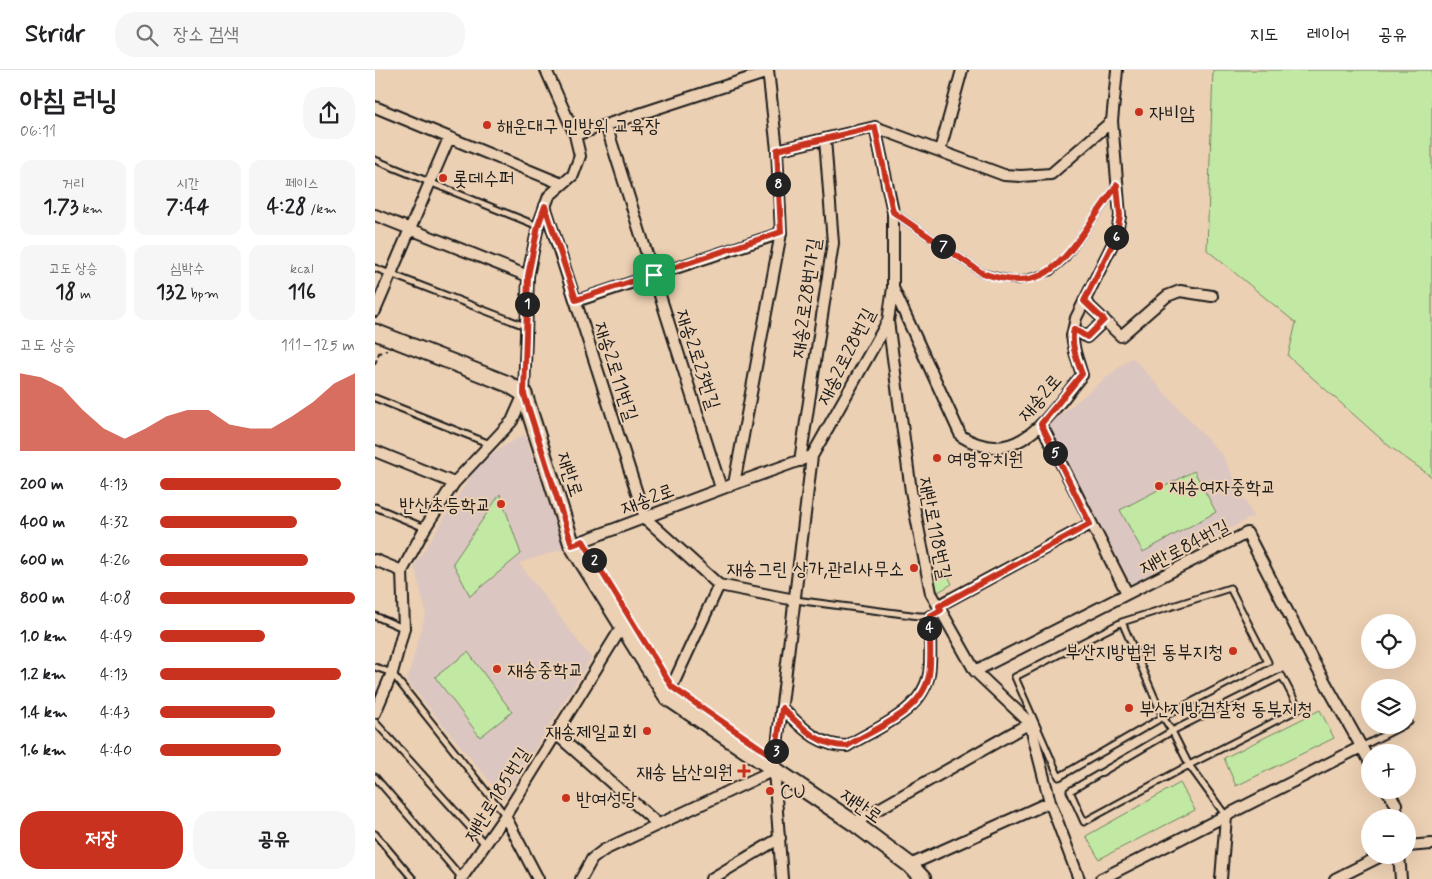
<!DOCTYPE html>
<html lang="ko">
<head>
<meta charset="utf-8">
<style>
	:root { --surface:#fff; --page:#f6f6f6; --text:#202124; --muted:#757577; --line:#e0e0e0; --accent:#c8321e }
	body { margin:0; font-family:Mynerve,"Poor Story",sans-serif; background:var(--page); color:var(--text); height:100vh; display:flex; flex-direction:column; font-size:19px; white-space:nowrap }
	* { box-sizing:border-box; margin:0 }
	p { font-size:16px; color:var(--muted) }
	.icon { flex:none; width:28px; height:28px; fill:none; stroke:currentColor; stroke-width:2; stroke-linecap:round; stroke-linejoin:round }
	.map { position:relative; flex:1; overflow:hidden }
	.drawer { display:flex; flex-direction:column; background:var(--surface); width:375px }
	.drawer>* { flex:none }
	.buttons { position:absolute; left:986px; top:544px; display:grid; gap:10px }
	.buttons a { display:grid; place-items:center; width:55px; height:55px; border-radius:50%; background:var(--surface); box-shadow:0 5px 20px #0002; font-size:25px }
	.pin { position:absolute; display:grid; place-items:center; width:42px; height:42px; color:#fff; margin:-21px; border-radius:10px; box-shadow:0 2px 8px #0006 }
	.km { position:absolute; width:25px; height:25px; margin:-12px; border-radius:50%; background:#222; color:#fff; font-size:14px; line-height:25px; text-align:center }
	.round { display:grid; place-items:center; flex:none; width:52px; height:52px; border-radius:20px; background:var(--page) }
	.overview { display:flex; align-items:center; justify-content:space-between; height:85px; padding:0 20px }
	h1 { font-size:28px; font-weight:800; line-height:38px }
	.stats { display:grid; grid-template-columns:repeat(3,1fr); gap:8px; height:85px; padding:5px 20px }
	.stats div { display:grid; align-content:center; border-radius:12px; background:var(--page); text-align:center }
	.stats b { font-size:21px; font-weight:800 }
	.stats small { font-size:14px; font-weight:400 }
	.stats p { font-size:14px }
	.chart { height:140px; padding:10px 20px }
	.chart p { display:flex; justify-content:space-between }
	.chart svg { width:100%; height:90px; margin-top:5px; fill:var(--accent); opacity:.7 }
	.primary-button { display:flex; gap:10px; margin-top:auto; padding:10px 20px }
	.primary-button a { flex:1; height:58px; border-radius:20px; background:var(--accent); color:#fff; font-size:20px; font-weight:800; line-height:58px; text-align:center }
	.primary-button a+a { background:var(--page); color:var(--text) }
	ul { padding:0 20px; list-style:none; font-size:16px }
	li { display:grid; grid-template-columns:80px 60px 1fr; align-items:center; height:38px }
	li i { height:12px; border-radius:6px; background:var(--accent) }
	header { display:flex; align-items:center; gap:30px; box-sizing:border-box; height:70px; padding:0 25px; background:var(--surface); border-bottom:1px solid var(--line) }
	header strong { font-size:24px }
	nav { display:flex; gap:28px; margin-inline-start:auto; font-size:18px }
	.search { width:350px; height:45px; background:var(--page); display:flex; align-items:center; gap:12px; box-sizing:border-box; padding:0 18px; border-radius:20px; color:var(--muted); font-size:19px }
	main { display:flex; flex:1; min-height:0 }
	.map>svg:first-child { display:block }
	.built { fill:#dcc6c1 }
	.green { fill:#c2e9a3; stroke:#6f8260 }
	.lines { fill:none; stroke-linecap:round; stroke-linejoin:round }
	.service-casing { stroke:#1c1c1c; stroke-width:9 }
	.minor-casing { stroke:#1c1c1c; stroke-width:14 }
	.secondary-casing { stroke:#1c1c1c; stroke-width:19 }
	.path { stroke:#1c1c1c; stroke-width:2; stroke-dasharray:5 4; stroke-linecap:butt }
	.service { stroke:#ecd0b3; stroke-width:5 }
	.minor { stroke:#ecd0b3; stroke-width:10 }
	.secondary { stroke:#ecd0b3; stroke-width:15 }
	.route-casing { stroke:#fff; stroke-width:10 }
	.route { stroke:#c8321e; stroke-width:6 }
	.poi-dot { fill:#c8321e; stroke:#ecd0b3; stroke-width:2 }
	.labels { text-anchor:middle; stroke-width:4; stroke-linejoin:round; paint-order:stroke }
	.poi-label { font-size:19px; fill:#1c1c1c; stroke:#ecd0b3; text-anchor:start }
	.street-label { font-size:19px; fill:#1c1c1c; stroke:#ecd0b3 }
</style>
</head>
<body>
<header>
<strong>Stridr</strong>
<div class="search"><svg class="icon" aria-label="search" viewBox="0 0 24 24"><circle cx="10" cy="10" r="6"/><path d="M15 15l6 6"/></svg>장소 검색</div>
<nav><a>지도</a><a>레이어</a><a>공유</a></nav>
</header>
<main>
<section class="drawer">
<div class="overview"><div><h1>아침 러닝</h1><p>06:11</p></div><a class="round"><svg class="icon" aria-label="share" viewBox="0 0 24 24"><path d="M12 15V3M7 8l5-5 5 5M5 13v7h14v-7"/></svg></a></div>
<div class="stats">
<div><p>거리</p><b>1.73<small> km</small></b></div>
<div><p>시간</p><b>7:44</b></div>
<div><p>페이스</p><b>4:28<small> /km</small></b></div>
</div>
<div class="stats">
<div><p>고도 상승</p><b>18<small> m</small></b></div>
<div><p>심박수</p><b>132<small> bpm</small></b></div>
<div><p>kcal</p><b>116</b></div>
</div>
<div class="chart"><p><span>고도 상승</span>111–125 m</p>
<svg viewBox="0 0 160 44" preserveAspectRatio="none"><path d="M0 44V6L10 8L20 13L30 24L40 33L50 38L60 33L70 27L80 24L90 24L100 31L110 33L120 33L130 27L140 20L150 11L160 6V44z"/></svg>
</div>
<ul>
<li><b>200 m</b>4:13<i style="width:93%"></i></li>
<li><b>400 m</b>4:32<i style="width:70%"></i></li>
<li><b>600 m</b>4:26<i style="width:76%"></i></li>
<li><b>800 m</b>4:08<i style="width:100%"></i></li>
<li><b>1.0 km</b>4:49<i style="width:54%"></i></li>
<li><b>1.2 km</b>4:13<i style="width:93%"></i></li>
<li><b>1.4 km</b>4:43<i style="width:59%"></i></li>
<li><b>1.6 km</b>4:40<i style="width:62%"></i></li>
</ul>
<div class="primary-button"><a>저장</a><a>공유</a></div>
</section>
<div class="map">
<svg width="1057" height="809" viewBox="0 0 1057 809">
	<rect width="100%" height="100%" fill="#ecd0b3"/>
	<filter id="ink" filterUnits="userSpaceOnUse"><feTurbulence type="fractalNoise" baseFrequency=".02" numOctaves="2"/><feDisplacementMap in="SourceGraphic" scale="10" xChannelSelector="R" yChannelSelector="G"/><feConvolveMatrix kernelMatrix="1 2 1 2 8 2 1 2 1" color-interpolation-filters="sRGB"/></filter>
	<g filter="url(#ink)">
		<!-- built -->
		<path class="built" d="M757,287L848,386L878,446L756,514L674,354Z
			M150,364L189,479L144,493L216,588L129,729L32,611L51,542L39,496L106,390Z"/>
		<!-- green -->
		<path class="green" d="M838,0H1057V407L1014,376L913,286L921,253L832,180Z
			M819,401L841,442L768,482L745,440Z
			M125,424L146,484L95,526L78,493Z
			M570,499L577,514L563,522L555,507Z
			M93,582L137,642L105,667L60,607Z
			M945,640L959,668L861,716L849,688Z
			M805,713L820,740L724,789L711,766Z"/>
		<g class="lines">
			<!-- service casing -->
			<g class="service-casing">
				<path id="service" d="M0,90L163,156
					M518,142L607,203L642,211L675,202L690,189L741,117
					M0,198L150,256
					M0,328L115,374
					M0,437L50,458
					M420,530L544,546H555L566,540
					M0,546L28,558
					M747,552L788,647L893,592L855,518L747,552L640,607L684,707L788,647L797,661L695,721L709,752L814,695L797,661L907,606L924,639L814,695L851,746
					M0,597L17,603L130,745
					M0,652L110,774
					M1032,653L1034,652
					M986,677L1029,655
					M0,707L87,808
					M0,764L38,809"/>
			</g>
			<!-- minor casing -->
			<g class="minor-casing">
				<path id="minor" d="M0,37L187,114
					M231,55L346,418
					M200,65L393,2
					M402,80L500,57L629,105L646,106L676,104L737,51
					M565,80L587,0
					M170,136L270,448L344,515L420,530
					M0,145L153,206
					M518,218L586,366C643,402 675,343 707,305L700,282L697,266L701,248L741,167L745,146L737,51L742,0
					M201,231L406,163
					M709,231L746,266L792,226L805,221L837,226
					M0,241L74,68
					M513,251L536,421L556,523L600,601L655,653L675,732L704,809
					M699,259L712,267L729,251
					M666,354L752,523
					M0,381L79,413
					M425,391L458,173L450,69
					M359,414L437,386L513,251L518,218V142L500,57
					M197,475L359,414L406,163L402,80L393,0
					M0,490L27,501
					M563,536L715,454
					M600,601L872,463L937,589L995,692
					M292,627L344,515
					M407,638C427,657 442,676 472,676C501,658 547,642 554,604C557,586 554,565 555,546
					M0,643L17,603L29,558L27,501L50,458L79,413L137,351L149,324L153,206L163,156L174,126L198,105L205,86L200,65L171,0
					M180,663L283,754
					M1012,720L1021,734L1022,748
					M130,746L163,809
					M479,753L655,653
					M1032,776L1057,774
					M1024,785L1026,809
					M535,795L675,732
					M86,809L130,746L248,555
					M206,809L217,789L229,780L399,700
					M336,809L405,768
					M407,809L399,700L437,386
					M726,809L986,677
					M846,809L851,747
					M960,809L1008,785"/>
			</g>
			<!-- secondary casing -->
			<g class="secondary-casing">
				<path id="secondary" d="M0,262L133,314L149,324L197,475L292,627L479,753L535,795L548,809"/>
			</g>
			<!-- path -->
			<path class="path" d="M0,294L4,283L12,280"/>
			<!-- service -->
			<use href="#service" class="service"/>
			<!-- minor -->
			<use href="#minor" class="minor"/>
			<!-- secondary -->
			<use href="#secondary" class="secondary"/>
		</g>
	</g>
	<g class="lines" filter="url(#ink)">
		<!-- route casing -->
		<g class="route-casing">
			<path id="route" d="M500,57L518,142L607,203C659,221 680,204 709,162C720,146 731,131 742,115L745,146L741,167L709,231L729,250L712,267L699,259C695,274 702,290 707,304L666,354L715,454L564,536L566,540L555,546C554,565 557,586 554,605C547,642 501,658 472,676C442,676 427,657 407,638L400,688L297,617L208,471L197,475L149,324L153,206L163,156L170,136L201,230L406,162L402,80Z"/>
		</g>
		<!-- route -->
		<use href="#route" class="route"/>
	</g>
	<!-- markers -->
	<g class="poi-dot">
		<circle cx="764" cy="42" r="5"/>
		<circle cx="112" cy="55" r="5"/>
		<circle cx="68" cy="108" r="5"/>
		<circle cx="562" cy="388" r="5"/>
		<circle cx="784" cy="416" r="5"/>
		<circle cx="126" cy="434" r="5"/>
		<circle cx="539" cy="498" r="5"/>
		<circle cx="858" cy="581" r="5"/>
		<circle cx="122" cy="599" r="5"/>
		<circle cx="754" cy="638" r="5"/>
		<circle cx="272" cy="661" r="5"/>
		<path d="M366.5 693.5h5v5h5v5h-5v5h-5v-5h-5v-5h5z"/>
		<circle cx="395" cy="721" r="5"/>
		<circle cx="191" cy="728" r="5"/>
	</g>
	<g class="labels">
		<!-- poi labels -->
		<g class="poi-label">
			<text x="774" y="49">자비암</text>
			<text x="122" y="62">해운대구 민방위 교육장</text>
			<text x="78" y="115">롯데수퍼</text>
			<text x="572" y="395">여명유치원</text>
			<text x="794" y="423">재송여자중학교</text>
			<text x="116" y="441" text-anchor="end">반산초등학교</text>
			<text x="529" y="505" text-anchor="end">재송그린 상가,관리사무소</text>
			<text x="848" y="588" text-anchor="end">부산지방법원 동부지청</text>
			<text x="132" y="606">재송중학교</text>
			<text x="764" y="645">부산지방검찰청 동부지청</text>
			<text x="262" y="668" text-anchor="end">재송제일교회</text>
			<text x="358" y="708" text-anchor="end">재송 남산의원</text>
			<text x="405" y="728">CU</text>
			<text x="201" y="735">반여성당</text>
		</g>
		<!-- street labels -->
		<g class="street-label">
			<text transform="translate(430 228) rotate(-82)" y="7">재송2로28번가길</text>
			<text transform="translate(470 286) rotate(-63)" y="7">재송2로28번길</text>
			<text transform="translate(324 289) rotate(72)" y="7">재송2로23번길</text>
			<text transform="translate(242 301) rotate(72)" y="7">재송2로11번길</text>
			<text transform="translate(664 327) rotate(-49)" y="7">재송2로</text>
			<text transform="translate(196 404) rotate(72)" y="7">재반로</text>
			<text transform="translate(272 428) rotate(-21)" y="7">재송2로</text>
			<text transform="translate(561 458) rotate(79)" y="7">재반로118번길</text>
			<text transform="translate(809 476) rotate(-27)" y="7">재반로84번길</text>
			<text transform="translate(121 724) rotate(-58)" y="7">재반로185번길</text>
			<text transform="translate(487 735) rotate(35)" y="7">재반로</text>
		</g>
	</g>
</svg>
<div class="buttons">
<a><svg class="icon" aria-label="locate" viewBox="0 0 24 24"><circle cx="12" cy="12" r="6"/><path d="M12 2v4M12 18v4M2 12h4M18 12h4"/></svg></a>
<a><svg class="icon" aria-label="layers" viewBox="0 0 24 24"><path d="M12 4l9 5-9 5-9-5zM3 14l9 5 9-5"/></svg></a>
<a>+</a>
<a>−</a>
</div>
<div class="pin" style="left:279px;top:205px;background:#1e9e55"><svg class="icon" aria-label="arrive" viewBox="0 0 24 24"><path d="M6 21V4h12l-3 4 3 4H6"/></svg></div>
<b class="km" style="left:152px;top:234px">1</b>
<b class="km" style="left:219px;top:490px">2</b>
<b class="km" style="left:401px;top:681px">3</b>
<b class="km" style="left:554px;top:558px">4</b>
<b class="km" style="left:680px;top:383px">5</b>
<b class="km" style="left:741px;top:167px">6</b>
<b class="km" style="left:568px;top:176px">7</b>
<b class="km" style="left:403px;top:114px">8</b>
</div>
</main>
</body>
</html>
